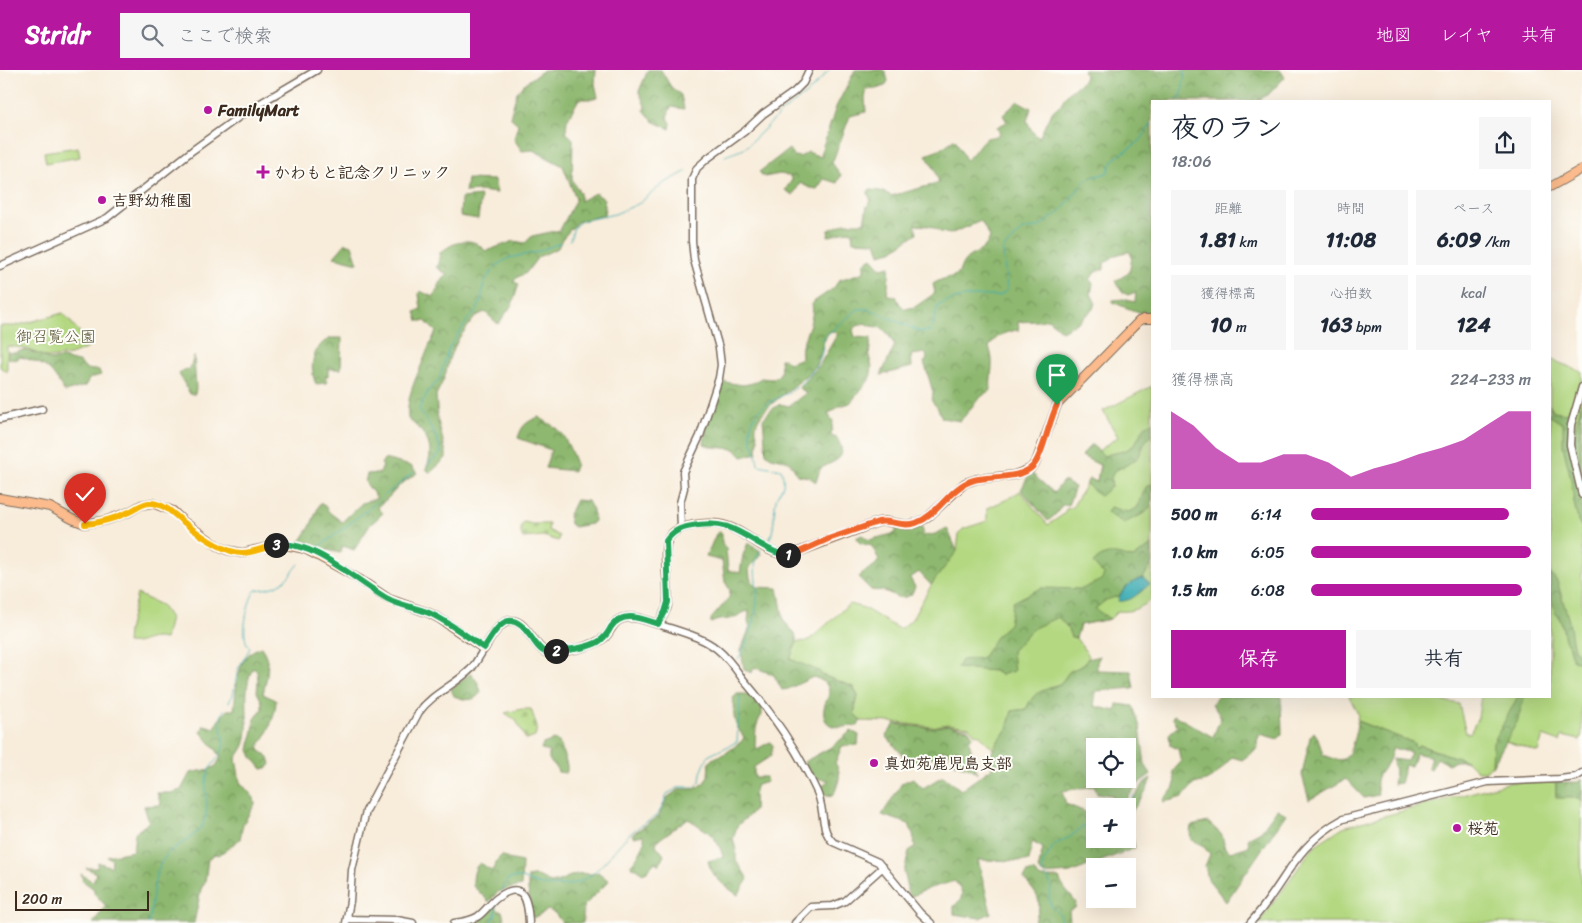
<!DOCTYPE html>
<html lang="ja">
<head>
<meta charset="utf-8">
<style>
	:root { --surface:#fff; --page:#f6f6f7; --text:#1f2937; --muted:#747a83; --accent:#b5179e }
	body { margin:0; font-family:Sriracha,"Klee One",sans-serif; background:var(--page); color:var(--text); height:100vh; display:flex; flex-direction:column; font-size:19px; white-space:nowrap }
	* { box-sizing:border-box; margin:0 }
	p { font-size:16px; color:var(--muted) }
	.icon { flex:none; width:28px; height:28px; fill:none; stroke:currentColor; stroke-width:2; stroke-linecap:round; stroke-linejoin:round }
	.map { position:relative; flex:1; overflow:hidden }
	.drawer { position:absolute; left:1151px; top:30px; width:400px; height:598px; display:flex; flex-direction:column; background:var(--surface); border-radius:0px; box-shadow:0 5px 20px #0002 }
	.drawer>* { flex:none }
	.tools { position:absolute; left:1086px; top:668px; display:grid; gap:10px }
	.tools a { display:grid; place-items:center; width:50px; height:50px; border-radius:0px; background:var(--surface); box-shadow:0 5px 20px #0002; font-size:25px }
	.scale { position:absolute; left:15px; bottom:12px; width:134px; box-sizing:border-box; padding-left:5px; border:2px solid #3b2a1e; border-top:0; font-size:14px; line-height:18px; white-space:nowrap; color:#3b2a1e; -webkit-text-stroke:4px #fdfcf7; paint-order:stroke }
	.pin { position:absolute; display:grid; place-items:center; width:42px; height:42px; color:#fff; margin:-51px -21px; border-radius:50% 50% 50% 0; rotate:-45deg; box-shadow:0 0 5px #0007 }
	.pin .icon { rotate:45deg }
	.km { position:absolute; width:25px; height:25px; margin:-12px; border-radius:50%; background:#222; color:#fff; font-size:14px; line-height:25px; text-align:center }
	.round { display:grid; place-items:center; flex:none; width:52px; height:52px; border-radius:0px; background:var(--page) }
	.overview { display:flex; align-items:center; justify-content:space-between; height:85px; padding:0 20px }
	h1 { font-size:28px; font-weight:700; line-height:38px }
	.metrics { display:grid; grid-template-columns:repeat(3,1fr); gap:8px; height:85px; padding:5px 20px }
	.metrics div { display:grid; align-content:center; border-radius:0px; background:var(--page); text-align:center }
	.metrics b { font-size:21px; font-weight:700 }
	.metrics small { font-size:14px; font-weight:400 }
	.metrics p { font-size:14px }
	.chart { height:140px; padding:10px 20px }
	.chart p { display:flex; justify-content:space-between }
	.chart svg { width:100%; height:90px; margin-top:5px; fill:var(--accent); opacity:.7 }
	.button { display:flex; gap:10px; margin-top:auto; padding:10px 20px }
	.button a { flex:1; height:58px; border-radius:0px; background:var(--accent); color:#fff; font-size:20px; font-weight:700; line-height:58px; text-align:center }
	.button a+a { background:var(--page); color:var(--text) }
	ul { padding:0 20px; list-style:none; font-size:16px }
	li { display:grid; grid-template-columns:80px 60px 1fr; align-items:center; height:38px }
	li i { height:12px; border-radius:6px; background:var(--accent) }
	header { display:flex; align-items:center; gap:30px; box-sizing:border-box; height:70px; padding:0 25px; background:var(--accent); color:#fff }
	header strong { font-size:24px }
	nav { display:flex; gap:28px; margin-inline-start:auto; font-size:18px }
	.search { width:350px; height:45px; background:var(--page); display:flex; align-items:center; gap:12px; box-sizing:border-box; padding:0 18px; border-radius:0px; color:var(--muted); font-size:19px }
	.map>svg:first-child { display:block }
	.green { fill:#b3d881; stroke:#778150 }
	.forest { fill:url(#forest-crowns); stroke:#647146; fill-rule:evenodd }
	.cemetery { fill:url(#cemetery-stones); stroke:#778150 }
	.water { fill:#3cadb4; stroke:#3c6c69 }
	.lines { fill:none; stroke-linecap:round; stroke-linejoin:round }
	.stream { stroke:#3cadb4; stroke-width:1 }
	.minor-casing { stroke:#7d6e60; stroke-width:9 }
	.major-casing { stroke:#7d6e60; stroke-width:10 }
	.minor { stroke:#fff; stroke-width:6 }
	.major { stroke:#fbbb8c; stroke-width:8 }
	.split-1-casing { stroke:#fff; stroke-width:10 }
	.split-2-casing { stroke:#fff; stroke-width:10 }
	.split-3-casing { stroke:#fff; stroke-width:10 }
	.split-4-casing { stroke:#fff; stroke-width:10 }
	.split-1 { stroke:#f0652b; stroke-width:6 }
	.split-2 { stroke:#22a559; stroke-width:6 }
	.split-3 { stroke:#22a559; stroke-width:6 }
	.split-4 { stroke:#f5b400; stroke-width:6 }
	.poi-dot { fill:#b5179e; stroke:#fdfcf7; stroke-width:2 }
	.labels { text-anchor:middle; stroke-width:4; stroke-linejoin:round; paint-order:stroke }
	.poi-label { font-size:16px; font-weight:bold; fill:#3b2a1e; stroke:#fdfcf7; text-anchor:start }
	.park-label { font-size:16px; fill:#595637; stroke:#fdfcf7 }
</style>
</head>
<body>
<header>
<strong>Stridr</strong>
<div class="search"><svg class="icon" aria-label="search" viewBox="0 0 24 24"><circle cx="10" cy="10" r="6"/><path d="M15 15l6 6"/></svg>ここで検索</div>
<nav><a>地図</a><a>レイヤ</a><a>共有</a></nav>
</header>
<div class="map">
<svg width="1582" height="853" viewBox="0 0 1582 853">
	<defs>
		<pattern id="forest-crowns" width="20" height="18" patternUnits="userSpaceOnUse" patternTransform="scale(1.25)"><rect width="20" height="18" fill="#8eb86f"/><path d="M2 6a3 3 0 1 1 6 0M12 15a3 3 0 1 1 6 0" fill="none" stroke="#75965b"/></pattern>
		<pattern id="cemetery-stones" width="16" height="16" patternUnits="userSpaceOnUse" patternTransform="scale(1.25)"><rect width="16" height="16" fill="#b3d881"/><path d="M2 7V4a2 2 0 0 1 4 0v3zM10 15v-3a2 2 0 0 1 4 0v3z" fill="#9bba6f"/></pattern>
	</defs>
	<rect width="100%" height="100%" fill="#fdfcf7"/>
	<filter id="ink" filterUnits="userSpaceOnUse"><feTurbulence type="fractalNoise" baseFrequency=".02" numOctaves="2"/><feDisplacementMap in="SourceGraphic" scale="10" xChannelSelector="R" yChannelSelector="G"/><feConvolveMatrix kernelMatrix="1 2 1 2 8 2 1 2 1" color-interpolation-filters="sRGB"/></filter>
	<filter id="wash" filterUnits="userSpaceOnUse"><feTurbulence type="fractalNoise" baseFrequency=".0096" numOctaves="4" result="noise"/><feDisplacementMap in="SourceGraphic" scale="20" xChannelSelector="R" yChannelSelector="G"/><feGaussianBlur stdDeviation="1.12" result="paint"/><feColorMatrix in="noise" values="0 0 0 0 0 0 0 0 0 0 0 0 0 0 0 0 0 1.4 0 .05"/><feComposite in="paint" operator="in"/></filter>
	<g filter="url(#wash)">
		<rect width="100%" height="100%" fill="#f8ecda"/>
		<!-- green -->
		<path class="green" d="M78,77L80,87L46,93L44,82Z
			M63,243L83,266L88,278L70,285L49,288L23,278L7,276V302L0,297V256H15Z
			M1550,289L1582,302V664L1580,670L1562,666L1560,672L1543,666L1538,682L1505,671L1492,696H1490L1486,701H1477L1467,691L1419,675L1417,678L1414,676V673L1357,651L1358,644L1349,626H1420L1459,634L1466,663H1470L1478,648L1481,626H1550Z
			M1152,316V529C1143,537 1131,543 1118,541L1110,549L1079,555L1076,568L1089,586L1086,593L1081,598L1070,601L1060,614L1052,616L1026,639L1012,641C1010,650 1008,657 1003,665C999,670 995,673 993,679L980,665L975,664L969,657L947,654L932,657L890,652L861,651L854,644L858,626L853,617L822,605L790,589L797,572L807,571L813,567L849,534L864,538L897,558H902L912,549L937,505L957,481L959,463L963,459L987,451V438L1008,429L1020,421L1048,455L1064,444L1066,439L1072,438L1089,409L1097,412L1100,395L1082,386L1091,374L1098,381L1118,367L1103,341Z
			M137,524L161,535L170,548L165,569C146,565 144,575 127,573L128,561Z
			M1511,712H1556V728L1582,720L1581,769L1582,853H1259L1314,776L1343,757Z"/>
		<!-- forest -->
		<path class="forest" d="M544,0H596L595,14L598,27L590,29H579L567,50L566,62L573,69L572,110L580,123V131L595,123L604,129L605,140L604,145L577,152L562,169L558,178L538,187L526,203L516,208L513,212L519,214L512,235L498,254L485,242L476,246L459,268L450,286L444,309L436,325L438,351L446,383V388L430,403L426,399C436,377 426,363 408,349C406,327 415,311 423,291C428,280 430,272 436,262L425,251H418L415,242L421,239L419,224L420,221L433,227L442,210L448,205L436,197L439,194L440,183C450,175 463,167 476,173C479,175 483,179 486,181L514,171L525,173L532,166L560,160L576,129L563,96L533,80L522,81L514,69L518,54L510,47L517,22L525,13Z
			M648,0H661L671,17L681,25L684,39L672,37L670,39L667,47L671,53L670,59L653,51L644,40L645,36L639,21Z
			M855,0H883L886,3L888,11L885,16L876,19H867L865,28L866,42L850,46L832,93L841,105L837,113L824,109L817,119L810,118L800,113L793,125L785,120L792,110L790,106L780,104L764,107L759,102L789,79L794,86L800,87L808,82L821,87L822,79L836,37Z
			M1083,0L1117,1L1119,0H1280L1285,7L1269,24L1257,31H1152V247C1148,246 1116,234 1113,232V230L1124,229L1135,232L1136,222L1128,225L1122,222L1115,211L1129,203L1132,187L1129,181L1116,185L1104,193V199C1096,200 1094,203 1090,210L1093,213L1091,224L1095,232L1093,239L1078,252L1062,261L1048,249C1038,252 1029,251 1018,252L1019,260C1007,261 995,266 989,277C996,294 989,304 991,320C975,329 972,339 960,351L942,348L937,337L932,332L933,322L924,292L927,290L926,283L911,285L912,297L881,305L895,275C891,270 888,261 881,258C875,256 871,257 865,253L855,257L853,260L855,267L871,268L869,286L872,297L870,309L850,333L840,336L828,344L833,351L831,366L837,368C849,390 836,389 820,399L816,412L809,407L797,405C795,402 793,396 790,393C784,387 773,391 766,383L763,349L771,340L780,334L789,336L806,323L799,318L819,296L838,263L830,261C821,271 822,285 815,296C803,313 758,338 756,356C755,360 757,364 758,368C758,373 757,378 757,383L742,387L735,379L713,377L704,374L708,344L716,338L724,312L743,315L753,313L761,308L771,309L778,306L781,302L780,289H785L789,293L802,288C802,285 801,279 802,276C806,262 815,248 812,233L834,218L839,210L864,202V193L872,188L881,198L890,196L887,225L896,226L899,233L905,239L915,237L935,223L933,214C945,206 949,210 959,203C966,177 982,190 990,167L981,151L950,164L941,162L930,156L915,155L917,163L892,181L880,184L876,172L853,171L852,162C842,159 837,166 828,166L829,160L845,153H864L867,136L871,131L868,123L869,120C877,120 884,121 891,126L939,113L935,100L926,85L939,80L955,69L966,90C974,84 980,72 985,69C990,66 995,68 1000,64L997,57L1007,52L1003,45L1018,31L1031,38L1027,51L1032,61L1039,68L1047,51L1053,41L1061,34L1066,25L1084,10L1085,5Z
			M467,109L494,110L497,123L480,121L465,122Z
			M481,126L478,149L460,146L461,128Z
			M346,173L352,175L358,193L334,187Z
			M332,268H342L341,299H328V306H325L327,313L316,314C308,297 313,274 332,268Z
			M23,280L39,284L50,290L63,288L81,293C84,300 92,300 99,300L101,305L90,308L85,316L65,322C50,298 48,295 21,287L15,290L8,288V282L15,283Z
			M194,286L196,319L195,324H190L179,304L183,300L190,299Z
			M1581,332H1582C1582,344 1580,355 1580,367C1580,383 1582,399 1582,415L1572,374Z
			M1572,334L1574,336L1570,354L1582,433V458L1578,451L1574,433L1571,409L1563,376V354L1550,346V335L1554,341L1567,343Z
			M539,347C544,351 555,356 559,361C567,369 572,384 576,394L573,401L545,398L551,380L518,368C522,355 526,352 539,347Z
			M1149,353H1152V365C1143,371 1144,377 1139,386C1134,393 1121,397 1113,402L1111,409L1112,416L1100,426C1094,423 1092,418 1086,414L1089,409L1097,412L1100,395L1082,386L1091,374L1104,386C1113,382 1123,383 1131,377C1139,371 1141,359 1149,353Z
			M384,389L411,396L417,403L400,415L388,428L377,437L383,443L370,455L354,480L343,476L340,483L328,480L324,488L298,475L310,457L320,433L325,436L329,442L342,452L362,433L377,428L365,412L367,404L380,403L383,396L381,394Z
			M1030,402L1054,423L1063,411L1075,417L1068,435H1062L1056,444L1048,451L1021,420Z
			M1152,414V434L1145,443L1124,453L1107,443L1110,437L1128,442L1137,438L1146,417Z
			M576,430L588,431L593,441L594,451L591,454L574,457L570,454L569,444Z
			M922,456L924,466L935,464L947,458L957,481L931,515L919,502L910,508L915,517L911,525C897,531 896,525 884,521C880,520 875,521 871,520L858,507C865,499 873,500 879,490L872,476L860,473L856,468L862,465L869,470L896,463V457L913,458Z
			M719,461L722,464V473L726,479L728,500L740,503L743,485L748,473L759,480L761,485L749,498L750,508L756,517L778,518L784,551L795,564L797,572L790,589L819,601L822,605L853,617L858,626L854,643L861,651L858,655C842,658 821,661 824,638C825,632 829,627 829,622C829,613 820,609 813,607L788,619L782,620L774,605L754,597L752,603L744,600L741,580L750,557L748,552L749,541C742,542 739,546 733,548C724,551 720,548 711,553V549L729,528L730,520L725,512L722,491L706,487L716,464Z
			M1152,475V494L1143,508L1137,510L1125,518L1119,526L1106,530L1095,539L1110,549L1080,555L1076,568L1071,567L1067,557L1058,547L1032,559L1012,581L1014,601L1000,605L994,601L957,598L961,590L982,588L998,564L1009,554L1013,532L1041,518L1082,519L1101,510L1104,505L1093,493C1107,479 1116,484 1133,488Z
			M1550,503L1557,511L1569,551L1573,576L1577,584L1582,587V590L1576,591L1572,589L1568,574L1565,570L1561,551L1555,542L1550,523Z
			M261,577C272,592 267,606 263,624L276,630C276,641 271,655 266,665C263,671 259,673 259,680L269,687L271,694L268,698L262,699L252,687L249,680L255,649L262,639V632L257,622L258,610L257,601L253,598C241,619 251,650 245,672C244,678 238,684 236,689L240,712L254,728L255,734L243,754L240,769L219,785L215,784L208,789L205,812L201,819L194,853H93L106,836L94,823V819L83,811L81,804L93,812L96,803L86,798H97L98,792L111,797L112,790L107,786L133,781L135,763L149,752L144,736L161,735L157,723H171L181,720L190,703L210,699L216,696L221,687L217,681L201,662L204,655L215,658L218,651L227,640H234C237,617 235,585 261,577Z
			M1100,586L1097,592V600L1131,601L1134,618L1096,621L1094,636L1116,641L1117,634L1133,636L1140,657L1145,695L1151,704L1140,712L1124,732L1117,733L1114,730L1112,725L1097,724L1095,716L1062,721L1066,734L1088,743L1095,742V769H1128V736H1125H1128L1145,712L1151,708L1147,719L1131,743L1132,764L1135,778L1070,803L1044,805L1038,800L1043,778L1032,772L1029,791L978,790L991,843L980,848L954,844V836L961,829L962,822L955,811L930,818L910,827L907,821V813L904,802L909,781L915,777L913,764L909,754L882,745L902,713L913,708L923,718L943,706L961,720L992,698C988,679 997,675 1006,660C1009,654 1010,648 1012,641L1026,639C1036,618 1041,623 1059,614C1064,611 1066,606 1069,602C1073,599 1081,597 1086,593L1087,589ZM1095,676H1128V709H1095Z
			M471,603L478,613L481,622C473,633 465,630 454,626L451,619Z
			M737,624H749L762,638V645C754,656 756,664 755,676L757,679L770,672L773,675L771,686L754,697V707H766L767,712L757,715C753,722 755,733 754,741L737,756L733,769L736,780V790L748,809L738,825C725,816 712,808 708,791L723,787C717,765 708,762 690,750L687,749L657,771L656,775L664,785L659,795L655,792L647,801L642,803L637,798L631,797V795C637,787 648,775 643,765L634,767L632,764L658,747L668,727L680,719H695L704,713L708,706L709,693L712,689L726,683L742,671L744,667C732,652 734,646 733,628Z
			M1218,626H1281L1282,665L1278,669L1260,664L1257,671L1258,678L1242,690L1232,687L1216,705L1206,711L1194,714L1183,727L1164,732L1163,730C1176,716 1176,719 1173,701L1181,692L1178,679L1170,675L1169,664L1178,656L1172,647L1174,645L1213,667L1221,647L1212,634Z
			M1518,626H1525L1517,652L1492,696L1493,673Z
			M1357,651L1414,673V676L1416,678L1418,675L1467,691H1455L1448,694L1437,688L1431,699L1428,697L1431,687L1416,683L1411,696L1405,695L1400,713L1393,714L1395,701L1392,689L1407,691L1411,683L1393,678C1391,683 1390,690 1387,694C1377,707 1375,708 1378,725L1364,728L1346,709L1309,730L1302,705L1310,667L1314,662L1318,668L1323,685C1343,693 1347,692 1353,672C1355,664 1357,658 1357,651Z
			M895,654L931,658L948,655L968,659L973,666L969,671L977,704L971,698L956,694L950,683L943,680L920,695L906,689L886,666Z
			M851,661L859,665L858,675L842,676L835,693C843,704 838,715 833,726L823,724L822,716L829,710L812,708L804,692L833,676Z
			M554,670L559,672L567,695V702L565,703L558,702L555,695L552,694L549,689V682L541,679L543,674Z
			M1582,709V731L1580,728H1556V712H1579Z
			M1277,739L1286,744L1226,832L1208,809L1205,796L1210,784L1202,775L1191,770L1190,762L1191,756L1208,752L1222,765L1225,778L1230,782L1249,776L1248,768L1261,761Z
			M502,785L508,789L522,792L521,816L499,821L489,832L473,816C473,809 473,798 480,793L492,801L498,789Z
			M1033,801L1041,808H1059C1064,821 1069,822 1076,833L1075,838L1069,841L1070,851L1066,853H1034C1044,830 1038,826 1024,809L1027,803Z
			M598,802L609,811L583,837V853H562L555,843L548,840L533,848L532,846L528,820V807C537,804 543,808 550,813C560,812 568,806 577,804C585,802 591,806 598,802Z
			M494,835L499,841H502L504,849L501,853H466Z"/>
		<!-- cemetery -->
		<path class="cemetery" d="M524,452L532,454H549L548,460L559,466L558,471L543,466L523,468C520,464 520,455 524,452Z
			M522,639H531L537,657L535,667L526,670L516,650L505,643Z"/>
		<!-- water -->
		<path class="water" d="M1143,508L1150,514C1141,521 1131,533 1118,531C1121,519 1132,511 1143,508Z"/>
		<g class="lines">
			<!-- stream -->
			<path class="stream" d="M1178,31L1182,24L1185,0
				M725,86L744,79L781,43L810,21L829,0
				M570,170L574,157L581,151L615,144L638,134L663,114L687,101
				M427,395L441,383C438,365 428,353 419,339L428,321L439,310L449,278L469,248L476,242L481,231L484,212L497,195L509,188L537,182L560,173
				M767,473C777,461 772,441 777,426C779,422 782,419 783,415C784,410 783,404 781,399L758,395C758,383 747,368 751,355C758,331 780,330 797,317C812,305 825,288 823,268L858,239H869L921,262L931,261L938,236C960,224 976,226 1000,226L1007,220L1003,180L1007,175L1022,160L1039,157L1062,140L1086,109L1107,103L1114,89L1140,71L1152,53
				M319,477C352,453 382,427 414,402
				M738,589C748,573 757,548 757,529C758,513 750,493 761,480
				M229,632L233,625L238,599L250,578C248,576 246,573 246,571C242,560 248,528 256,520C281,517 283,514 299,494
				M1128,736L1134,725
				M502,821L508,809C525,806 522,809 537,814C546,816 558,816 568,815C598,810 611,780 632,762C651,746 658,753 667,724L680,717H695L700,712L701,703L708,686L737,672L740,626
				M148,853C155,831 150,807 165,787C178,771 202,768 206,745C208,732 204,718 207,706C209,694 221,689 223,677C226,663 215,655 224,640
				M491,853L495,846L497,832
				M1059,853L1061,847C1059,842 1054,839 1051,835C1045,821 1059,819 1042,802L1043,793L1054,775L1070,767L1084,756L1095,750"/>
		</g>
	</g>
	<g filter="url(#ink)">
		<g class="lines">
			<!-- minor casing -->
			<g class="minor-casing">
				<path id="minor" d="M0,196L107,148L193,80L247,41L317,0
					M1582,317L1571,355L1570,375L1582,425
					M0,349L42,339
					M681,458L680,433L684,418L683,402L700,366L719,308L721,295L719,278L694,190L692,171V109L697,98L708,88L745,61L763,44L794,22L803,13L809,0
					M658,554C677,561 701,566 717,579C727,587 735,598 742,608C772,643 798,680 817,722C825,739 820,760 833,772L878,792L920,843L931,853
					M347,849L397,850L413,853
					M346,853L350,831L352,800L366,741L419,642C433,623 455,615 471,599C476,593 480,585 484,579
					M454,853C461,852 470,851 477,847C484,843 489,834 497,828C524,808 528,831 529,853
					M795,853L811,837L833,836L845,831L883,797
					M1250,853C1285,815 1293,776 1343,749L1488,712L1560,709L1576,707L1582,703"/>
			</g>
			<!-- major casing -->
			<g class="major-casing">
				<path id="major" d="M1550,117L1582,99
					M0,428L50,437L72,449L85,454L107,450L129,442L141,435L152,433L173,441L183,451L218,476L227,480L242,483L280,474L305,479L359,509L389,529L429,543L440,549L484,579C493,563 508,536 527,561C533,568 537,577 545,582C559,584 594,577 605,567C612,560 613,550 624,548C635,545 647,551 658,554C661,549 665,543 667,537C671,520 660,477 670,466C676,458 685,457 694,455C743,445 753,484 790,485L878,452L883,451L907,455L917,453L927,448L965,413L977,409L1014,405L1030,399L1036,392L1057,335L1139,251L1144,249H1152"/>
			</g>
			<!-- minor -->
			<use href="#minor" class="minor"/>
			<!-- major -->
			<use href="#major" class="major"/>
		</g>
	</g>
	<g class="lines" filter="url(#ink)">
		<!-- split-1 casing -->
		<g class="split-1-casing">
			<path id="split-1" d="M788,485L795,484L828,469L878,452C890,449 903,458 916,453C939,445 949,417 974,410C990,406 1022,409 1033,396C1043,385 1049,351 1057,335"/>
		</g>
		<!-- split-2 casing -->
		<g class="split-2-casing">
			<path id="split-2" d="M556,581C570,580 587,578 598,572C605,568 608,563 611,557C623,540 642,549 658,554L665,542L668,532L666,471C673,461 680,458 692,456C722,450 735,459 760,474C768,479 778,485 788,485"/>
		</g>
		<!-- split-3 casing -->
		<g class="split-3-casing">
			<path id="split-3" d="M276,475C311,468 359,513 388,529C401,536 415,537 429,543C448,551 466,566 484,578C498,555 510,536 531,567C535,572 539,580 545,582C548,583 553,582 556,581"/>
		</g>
		<!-- split-4 casing -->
		<g class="split-4-casing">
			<path id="split-4" d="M85,454C100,453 116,448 129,442C136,439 142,433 150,433C163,433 173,443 182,451C197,463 223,483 242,483C253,483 265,477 276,475"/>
		</g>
		<!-- split-1 -->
		<use href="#split-1" class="split-1"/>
		<!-- split-2 -->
		<use href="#split-2" class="split-2"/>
		<!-- split-3 -->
		<use href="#split-3" class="split-3"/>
		<!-- split-4 -->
		<use href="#split-4" class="split-4"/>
	</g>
	<!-- markers -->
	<g class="poi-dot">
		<circle cx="208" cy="40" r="5"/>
		<path d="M260.5 94.5h5v5h5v5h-5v5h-5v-5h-5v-5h5z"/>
		<circle cx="102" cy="130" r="5"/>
		<circle cx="874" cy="693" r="5"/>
		<circle cx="1457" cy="758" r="5"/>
	</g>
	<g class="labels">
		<!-- poi labels -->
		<g class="poi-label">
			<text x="218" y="46">FamilyMart</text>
			<text x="274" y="108">かわもと記念クリニック</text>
			<text x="112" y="136">吉野幼稚園</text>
			<text x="884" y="699">真如苑鹿児島支部</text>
			<text x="1467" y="764">桜苑</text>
		</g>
		<!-- park labels -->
		<g class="park-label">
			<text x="56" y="272">御召覧公園</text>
		</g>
	</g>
</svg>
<div class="tools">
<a><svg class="icon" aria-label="locate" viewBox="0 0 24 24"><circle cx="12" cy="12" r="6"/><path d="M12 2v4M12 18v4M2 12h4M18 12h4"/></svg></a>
<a>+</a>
<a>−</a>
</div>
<div class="scale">200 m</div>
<div class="pin" style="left:1057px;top:335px;background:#1e9e55"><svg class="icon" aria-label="arrive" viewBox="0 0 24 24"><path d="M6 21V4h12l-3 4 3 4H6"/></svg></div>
<div class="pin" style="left:85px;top:454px;background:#d93025"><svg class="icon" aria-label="check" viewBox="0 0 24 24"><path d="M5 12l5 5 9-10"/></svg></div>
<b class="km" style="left:788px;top:485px">1</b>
<b class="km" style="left:556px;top:581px">2</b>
<b class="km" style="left:276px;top:475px">3</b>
<section class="drawer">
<div class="overview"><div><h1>夜のラン</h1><p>18:06</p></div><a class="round"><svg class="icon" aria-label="share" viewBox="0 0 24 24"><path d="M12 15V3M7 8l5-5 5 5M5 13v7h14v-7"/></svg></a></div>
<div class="metrics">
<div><p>距離</p><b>1.81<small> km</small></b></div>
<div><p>時間</p><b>11:08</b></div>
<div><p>ペース</p><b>6:09<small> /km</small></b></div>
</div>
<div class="metrics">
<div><p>獲得標高</p><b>10<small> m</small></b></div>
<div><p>心拍数</p><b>163<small> bpm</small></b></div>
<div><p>kcal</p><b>124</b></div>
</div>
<div class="chart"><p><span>獲得標高</span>224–233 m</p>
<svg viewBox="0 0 160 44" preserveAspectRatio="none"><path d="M0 44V6L10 13L20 24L30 31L40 31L50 27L60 27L70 31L80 38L90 34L100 31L110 27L120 24L130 20L140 13L150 6L160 6V44z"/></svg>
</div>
<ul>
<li><b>500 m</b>6:14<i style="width:90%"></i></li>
<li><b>1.0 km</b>6:05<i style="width:100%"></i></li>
<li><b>1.5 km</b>6:08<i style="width:96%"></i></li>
</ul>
<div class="button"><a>保存</a><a>共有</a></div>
</section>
</div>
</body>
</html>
